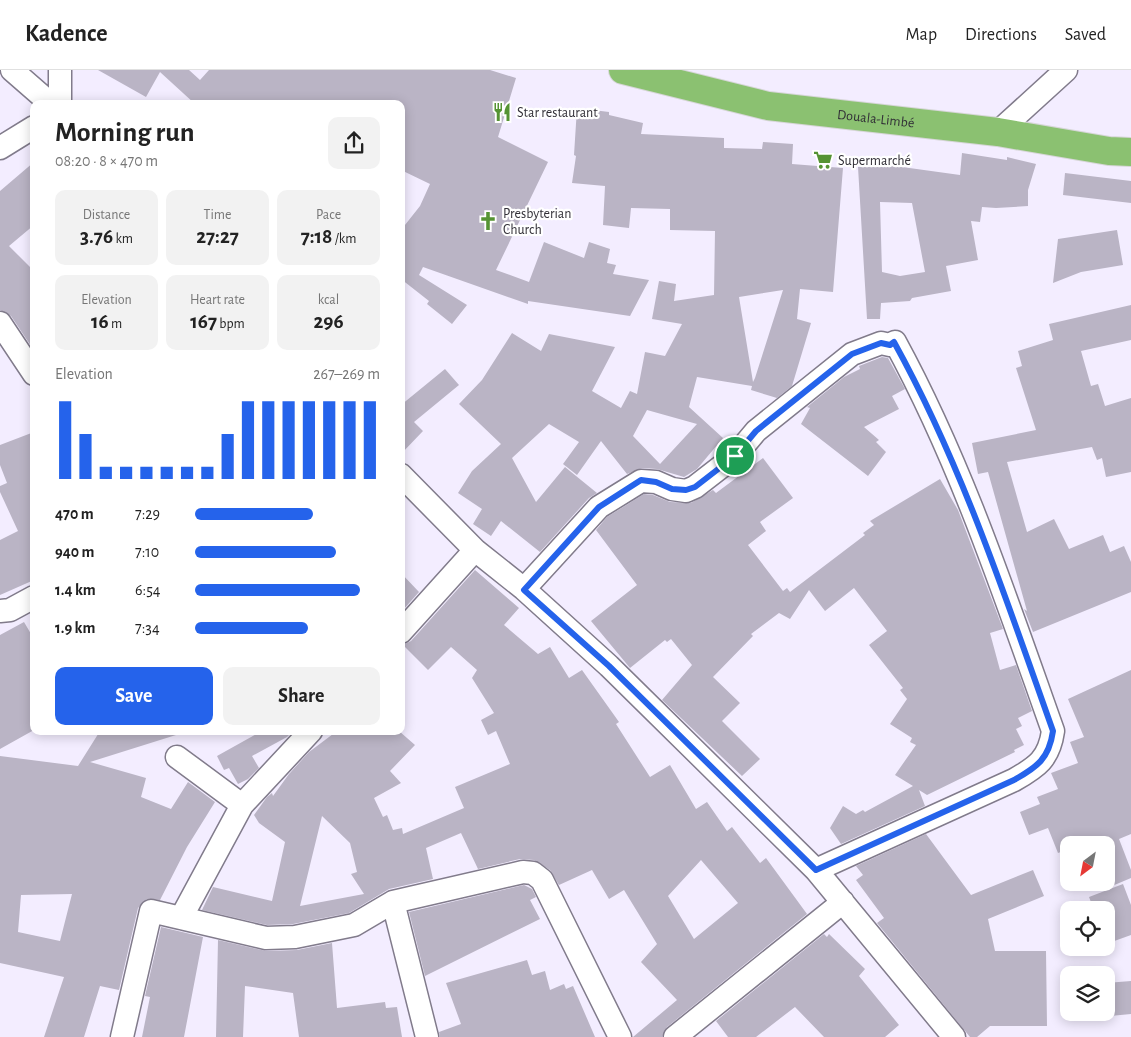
<!DOCTYPE html>
<html lang="en">
<head>
<meta charset="utf-8">
<style>
	:root { --surface:#fff; --page:#f2f2f2; --text:#222; --muted:#767676; --line:#e0e0e0; --accent:#2563eb }
	body { margin:0; font-family:"Alegreya Sans",sans-serif; background:var(--page); color:var(--text); height:100vh; display:flex; flex-direction:column; font-size:19px; white-space:nowrap }
	* { box-sizing:border-box; margin:0 }
	p { font-size:16px; color:var(--muted) }
	.icon { flex:none; width:28px; height:28px; fill:none; stroke:currentColor; stroke-width:2; stroke-linecap:round; stroke-linejoin:round }
	.map { position:relative; flex:1; overflow:hidden }
	.panel { position:absolute; left:30px; top:30px; width:375px; height:635px; display:flex; flex-direction:column; background:var(--surface); border-radius:10px; box-shadow:0 2px 12px #0003 }
	.panel>* { flex:none }
	.needle { width:32px; rotate:212deg }
	.controls { position:absolute; left:1060px; top:766px; display:grid; gap:10px }
	.controls a { display:grid; place-items:center; width:55px; height:55px; border-radius:10px; background:var(--surface); box-shadow:0 2px 12px #0003; font-size:25px }
	.pin { position:absolute; display:grid; place-items:center; width:42px; height:42px; color:#fff; margin:-21px; border:2px solid #fff; border-radius:50%; box-shadow:0 1px 5px #0007 }
	.round { display:grid; place-items:center; flex:none; width:52px; height:52px; border-radius:10px; background:var(--page) }
	.headline { display:flex; align-items:center; justify-content:space-between; height:85px; padding:0 25px }
	h1 { font-size:28px; font-weight:700; line-height:38px }
	.metrics { display:grid; grid-template-columns:repeat(3,1fr); gap:8px; height:85px; padding:5px 25px }
	.metrics div { display:grid; align-content:center; border-radius:10px; background:var(--page); text-align:center }
	.metrics b { font-size:21px; font-weight:700 }
	.metrics small { font-size:14px; font-weight:400 }
	.metrics p { font-size:14px }
	.chart { height:140px; padding:10px 25px }
	.chart p { display:flex; justify-content:space-between }
	.chart svg { width:100%; height:90px; margin-top:5px; stroke:var(--accent); stroke-width:6 }
	.cta { display:flex; gap:10px; margin-top:auto; padding:10px 25px }
	.cta a { flex:1; height:58px; border-radius:10px; background:var(--accent); color:#fff; font-size:20px; font-weight:700; line-height:58px; text-align:center }
	.cta a+a { background:var(--page); color:var(--text) }
	ul { padding:0 25px; list-style:none; font-size:16px }
	li { display:grid; grid-template-columns:80px 60px 1fr; align-items:center; height:38px }
	li i { height:12px; border-radius:6px; background:var(--accent) }
	header { display:flex; align-items:center; gap:30px; box-sizing:border-box; height:70px; padding:0 25px; background:var(--surface); border-bottom:1px solid var(--line) }
	header strong { font-size:24px }
	nav { display:flex; gap:28px; margin-inline-start:auto; font-size:18px }
	.map>svg:first-child { display:block }
	.building { fill:#bab4c5; fill-rule:evenodd }
	.lines { fill:none; stroke-linecap:round; stroke-linejoin:round }
	.street-casing { stroke:#817b8b; stroke-width:25 }
	.highway-casing { stroke:#d6d6d7; stroke-width:30 }
	.street { stroke:#fff; stroke-width:22 }
	.highway { stroke:#8bc171; stroke-width:28 }
	.route-casing { stroke:#fff; stroke-width:10 }
	.route { stroke:#2563eb; stroke-width:6 }
	.labels { text-anchor:middle; stroke-width:4.5; stroke-linejoin:round; paint-order:stroke }
	.poi-label { font-size:14px; fill:#323037; stroke:#fff; text-anchor:start }
	.street-label { font-size:14px; fill:#323037; stroke:#fff }
</style>
</head>
<body>
<header>
<strong>Kadence</strong>
<nav><a>Map</a><a>Directions</a><a>Saved</a></nav>
</header>
<div class="map">
<svg width="1131" height="967" viewBox="0 0 1131 967">
	<rect width="100%" height="100%" fill="#f3edff"/>
	<!-- building -->
	<path class="building" d="M98,0H189L200,10L209,0H490L516,8L498,67L548,92L496,200L529,212L544,172L584,188L589,172L610,179L607,193L616,195L613,204L649,210L630,246L528,231V234L423,197L419,205L467,235L452,254L427,234L429,231L401,209L404,202L401,200V160L420,136L430,114L401,100V34H195L160,2L146,27Z
		M577,38L609,42V45L643,53L641,64L724,68V78L762,79L763,72L793,74L792,94L843,98L833,222L800,219L797,249L811,253L792,316L777,328L751,320L752,316L697,307L689,337L723,368L697,399L684,407L657,399L642,398L627,404L601,371L577,405L563,394L579,372L549,354L512,388L536,432L565,397L597,423L589,428L540,482L501,451L491,466L473,454L482,439L458,423L472,401L501,374L459,334L482,310L512,263L541,281L549,264L615,277L592,321L621,338L630,321L637,324L645,282L665,286L682,254L652,249L659,211L676,214L674,231L714,225L715,161L670,160V139L631,138L629,158L603,155L605,116L572,113L576,86L574,85ZM783,220L755,308L753,312L739,227ZM647,340L697,354L660,394L633,366Z
		M962,83L1007,90V87L1036,94L1028,120V136L996,138L982,137L980,152L971,151L978,190L946,196L951,221L912,228L910,231L881,233L880,249H867L858,97L895,96L960,105ZM880,132L912,133L925,202L900,206L882,202Z
		M34,92V155L9,176L34,201V274L31,276L11,246L0,240V121Z
		M1065,103L1131,111V133L1063,125Z
		M1117,160L1123,195L1081,202L1053,213L1058,169Z
		M1131,235V270L1081,281L1091,316L1098,314L1105,336L1131,328V402L1106,407L1102,388L1097,390L1092,377L1007,392L1027,462L1054,449L1069,479L1103,465L1110,482L1124,476L1131,492V522L1033,562L1024,539L1027,541L988,402L978,404L972,373L1036,360L1016,298L1022,296L1018,281L1053,270L1049,254Z
		M882,287L888,288L905,319L892,326L899,339L864,357L879,370L876,372L886,382L868,406L801,354L810,338L807,337L844,307L860,299L859,296Z
		M445,299L459,315L414,352L423,361L401,384V335Z
		M34,362V510L0,525V470L18,461L0,422V416L7,413L0,395V375Z
		M763,388L793,428L760,452L766,461L748,475L783,521L787,518L790,522L865,465L863,463L874,455L870,451L940,409L958,440L1003,559L990,563L1000,600L1016,595L1032,641L1018,648L1022,656L1016,659L1024,675L1014,680L1015,682L927,725L919,720L925,736L841,774L830,758L843,736L856,744L863,740L865,742L913,716L895,705L916,675L910,672L912,668L890,654L907,629L900,620L903,618L869,575L887,561L854,518L825,541L809,520L790,549L779,543L751,564L753,566L713,607L740,633L722,651L760,689L742,706L662,630L692,595L671,569L667,572L665,570L630,598L591,551L637,515L596,460L607,447L644,424L653,425L670,432L691,433L713,420L716,423Z
		M475,500L519,538L504,555L538,584L550,577L569,608L582,600L619,652L616,654L650,707L670,695L696,739L707,732L727,761L732,757L760,793L766,788L807,844L667,957L662,967H633L677,930L641,892L657,874L624,820L609,829L592,800L559,815L550,800L534,790L520,789L478,799L461,763L426,778L433,809L389,819L349,843L293,854L267,855L202,840L213,817L272,831L285,772L259,753L254,745L267,727L272,723L273,726L289,704L309,682L337,661H399L415,675L390,701L401,713L374,728L383,747L387,745L393,760L402,758L403,764L464,738L455,717L510,694L496,661L488,665L481,650L494,643L472,608L477,600L451,577L428,600L403,575L411,571ZM322,746L350,773L357,802L351,804L364,824L300,836ZM701,790L738,833L694,869L668,826Z
		M401,503L419,522L403,540L401,537Z
		M24,552L34,569V660L0,679V565Z
		M1131,600V764L1119,769L1131,800V808L1112,816L1106,802V775H1069V779L1058,783L1048,758L1029,765L1020,742L1040,734L1037,727L1058,719L1051,703L1078,693L1070,672L1084,667L1068,629Z
		M100,661H175L176,665L90,692L146,708L141,727L171,739L188,712L215,732L187,777L160,830L147,829L138,838L119,920L100,916L84,967H44L64,907L0,893V686L78,696ZM72,824L60,871L18,862L21,825Z
		M262,661H293L287,667L252,686L259,698L248,709L238,714L229,698L224,700L217,686Z
		M926,764L971,825L1033,800L1044,826L988,849L995,881H1046L1047,956H990L977,967H970L877,853L884,848L856,810L863,805L856,796Z
		M1123,814L1131,835V865L1106,874V840H1094L1089,827Z
		M524,815L532,819L536,827L530,830L540,849L425,906L409,842Z
		M161,857L203,867L184,967H142L150,927L145,926Z
		M824,864L827,867L829,864L865,899L859,906L899,955L885,967H824L795,937L756,967H728L716,951Z
		M218,870L266,881L297,880L332,873L337,938L385,932L386,938L397,937L402,967H299L293,923L245,916L243,967H216Z
		M527,890L532,905L545,901L550,920L564,914L566,919L573,916L595,967H440L439,962L461,954L446,913Z
		M1131,911V944L1110,946L1106,913Z"/>
	<g class="lines">
		<!-- street casing -->
		<g class="street-casing">
			<path id="street" d="M12,0L51,34
				M60,0V34
				M998,62L1066,0
				M0,78L34,57
				M0,253L34,304
				M401,405L475,480L524,519L609,596L816,800L954,967
				M524,519L599,437L641,411L656,412L672,419L686,421L695,417L735,386L756,361L852,284L881,273L890,275L895,272C962,395 1006,529 1053,661C1049,689 1037,697 1014,710L816,800
				M0,541L10,540L34,527
				M401,562L475,480
				M177,687L242,735L311,661
				M393,832L427,967
				M181,848L242,735
				M122,967L151,841L266,868L295,867L354,855L393,832L523,802L533,803L542,810L620,967
				M675,967L843,832"/>
		</g>
		<!-- highway casing -->
		<g class="highway-casing">
			<g id="highway">
				<path id="s1" d="M623,0L768,36L998,62L1109,81L1131,82"/>
			</g>
		</g>
		<!-- street -->
		<use href="#street" class="street"/>
		<!-- highway -->
		<use href="#highway" class="highway"/>
	</g>
	<g class="lines">
		<!-- route casing -->
		<g class="route-casing">
			<path id="route" d="M894,272C962,395 1006,529 1053,661C1049,689 1037,697 1014,710L816,800L609,596L524,520L599,437L641,410L656,412L672,419L686,420L695,417L735,386L756,361L852,284L881,273L890,275Z"/>
		</g>
		<!-- route -->
		<use href="#route" class="route"/>
	</g>
	<!-- icons -->
	<defs>
		<g id="restaurant-bare" transform="scale(1.5)"><path d="M-5-6h1v4h1v-4h1v4h1v-4h1v5L-1.5 .5V6h-2V.5L-5-1ZM5-6V6H3V1.5H1.5Q1.5-4 5-6Z" fill="#559333" stroke="#fff" stroke-width="2.5" paint-order="stroke"/></g>
		<g id="supermarket-bare" transform="scale(1.5)"><path d="M-6-5.5h2.5l.6 2H6L4.5 2H-2.5L-4.4-4H-6ZM-1.5 3.2a1.3 1.3 0 1 0 .1 0ZM3 3.2a1.3 1.3 0 1 0 .1 0Z" fill="#559333" stroke="#fff" stroke-width="2.5" paint-order="stroke"/></g>
		<g id="church-bare" transform="scale(1.5)"><path d="M-1.2-6h2.4v3.5h3.3v2.4h-3.3V6h-2.4V-.1h-3.3v-2.4h3.3Z" fill="#559333" stroke="#fff" stroke-width="2.5" paint-order="stroke"/></g>
	</defs>
	<g fill-rule="evenodd">
		<use href="#restaurant-bare" x="502" y="42"/>
		<use href="#supermarket-bare" x="823" y="90"/>
		<use href="#church-bare" x="488" y="151"/>
	</g>
	<g class="labels">
		<!-- poi labels -->
		<g class="poi-label">
			<text x="517" y="47">Star restaurant</text>
			<text x="838" y="95">Supermarché</text>
			<text x="503" y="148">Presbyterian<tspan x="503" dy="16">Church</tspan></text>
		</g>
		<!-- street labels -->
		<g class="street-label">
			<text dy="5" stroke="none"><textPath href="#s1" startOffset="258">Douala-Limbé</textPath></text>
		</g>
	</g>
</svg>
<div class="controls">
<a><svg class="needle" viewBox="-14 -14 28 28"><path d="M0-13l5 13h-10z" fill="#e53935"/><path d="M0 13l5-13h-10z" fill="#767676"/></svg></a>
<a><svg class="icon" aria-label="locate" viewBox="0 0 24 24"><circle cx="12" cy="12" r="6"/><path d="M12 2v4M12 18v4M2 12h4M18 12h4"/></svg></a>
<a><svg class="icon" aria-label="layers" viewBox="0 0 24 24"><path d="M12 4l9 5-9 5-9-5zM3 14l9 5 9-5"/></svg></a>
</div>
<div class="pin" style="left:735px;top:386px;background:#1e9e55"><svg class="icon" aria-label="arrive" viewBox="0 0 24 24"><path d="M6 21V4h12l-3 4 3 4H6"/></svg></div>
<section class="panel">
<div class="headline"><div><h1>Morning run</h1><p>08:20 · 8 × 470 m</p></div><a class="round"><svg class="icon" aria-label="share" viewBox="0 0 24 24"><path d="M12 15V3M7 8l5-5 5 5M5 13v7h14v-7"/></svg></a></div>
<div class="metrics">
<div><p>Distance</p><b>3.76<small> km</small></b></div>
<div><p>Time</p><b>27:27</b></div>
<div><p>Pace</p><b>7:18<small> /km</small></b></div>
</div>
<div class="metrics">
<div><p>Elevation</p><b>16<small> m</small></b></div>
<div><p>Heart rate</p><b>167<small> bpm</small></b></div>
<div><p>kcal</p><b>296</b></div>
</div>
<div class="chart"><p><span>Elevation</span>267–269 m</p>
<svg viewBox="0 0 160 44" preserveAspectRatio="none"><path d="M5 44V6M15 44V22M25 44V38M35 44V38M45 44V38M55 44V38M65 44V38M75 44V38M85 44V22M95 44V6M105 44V6M115 44V6M125 44V6M135 44V6M145 44V6M155 44V6"/></svg>
</div>
<ul>
<li><b>470 m</b>7:29<i style="width:64%"></i></li>
<li><b>940 m</b>7:10<i style="width:76%"></i></li>
<li><b>1.4 km</b>6:54<i style="width:89%"></i></li>
<li><b>1.9 km</b>7:34<i style="width:61%"></i></li>
</ul>
<div class="cta"><a>Save</a><a>Share</a></div>
</section>
</div>
</body>
</html>
